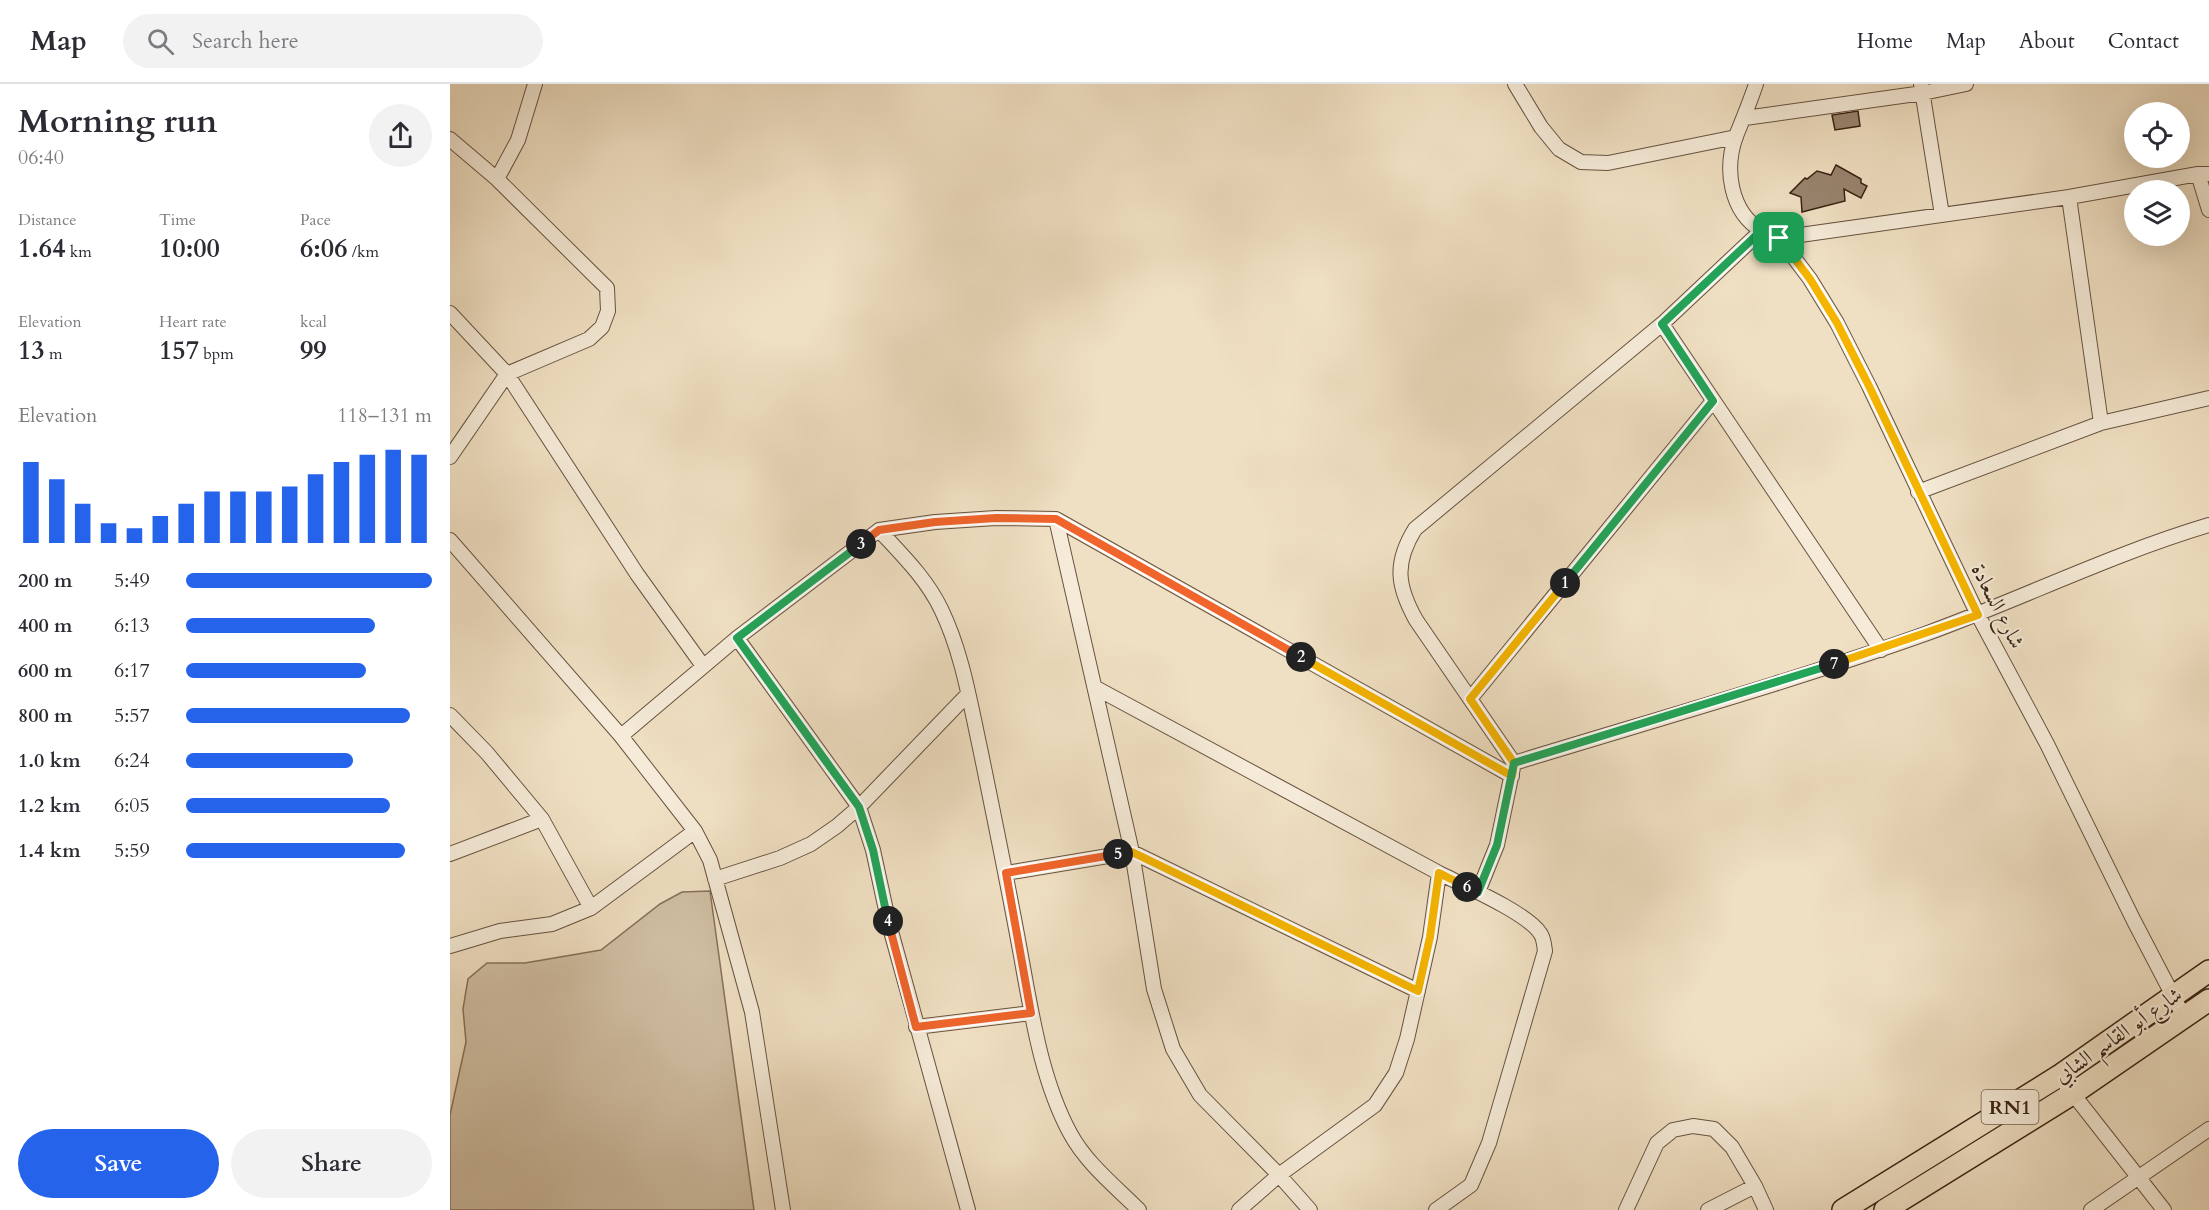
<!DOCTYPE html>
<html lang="en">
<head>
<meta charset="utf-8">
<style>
	:root { --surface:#fff; --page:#f2f2f3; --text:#2b2b33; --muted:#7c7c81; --line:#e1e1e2; --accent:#2563eb }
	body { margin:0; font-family:Cardo,Amiri,serif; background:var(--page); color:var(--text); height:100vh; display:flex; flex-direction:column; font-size:22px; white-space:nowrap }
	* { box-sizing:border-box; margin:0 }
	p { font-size:20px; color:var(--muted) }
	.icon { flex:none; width:33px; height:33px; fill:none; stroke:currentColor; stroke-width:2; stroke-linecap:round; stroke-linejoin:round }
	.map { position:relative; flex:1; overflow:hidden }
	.sheet { display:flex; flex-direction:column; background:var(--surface); width:450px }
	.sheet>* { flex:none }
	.controls { position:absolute; left:1674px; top:18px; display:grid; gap:12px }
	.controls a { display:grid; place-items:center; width:66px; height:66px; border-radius:50%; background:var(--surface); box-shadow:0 6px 24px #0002; font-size:30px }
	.pin { position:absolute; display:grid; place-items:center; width:51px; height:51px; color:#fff; margin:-26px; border-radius:12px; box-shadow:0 3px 9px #0006 }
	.km { position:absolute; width:30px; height:30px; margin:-15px; border-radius:50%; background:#222; color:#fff; font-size:16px; line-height:30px; text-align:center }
	.round { display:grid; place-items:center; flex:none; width:63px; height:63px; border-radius:32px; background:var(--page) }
	.overview { display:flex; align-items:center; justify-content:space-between; height:102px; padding:0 18px }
	h1 { font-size:33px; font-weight:600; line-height:45px }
	.metrics { display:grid; grid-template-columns:repeat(3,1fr); gap:9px; height:102px; padding:6px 18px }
	.metrics div { display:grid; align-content:center }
	.metrics b { font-size:26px; font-weight:600 }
	.metrics small { font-size:16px; font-weight:400 }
	.metrics p { font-size:16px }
	.chart { height:168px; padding:12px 18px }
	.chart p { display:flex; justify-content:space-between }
	.chart svg { width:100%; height:108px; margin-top:6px; stroke:var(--accent); stroke-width:6 }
	.primary-button { display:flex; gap:12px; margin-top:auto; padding:12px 18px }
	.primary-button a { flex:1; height:69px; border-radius:36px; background:var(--accent); color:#fff; font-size:24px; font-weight:600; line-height:69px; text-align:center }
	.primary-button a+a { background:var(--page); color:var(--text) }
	ul { padding:0 18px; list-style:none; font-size:20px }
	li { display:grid; grid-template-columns:96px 72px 1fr; align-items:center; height:45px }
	li i { height:15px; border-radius:8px; background:var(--accent) }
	header { display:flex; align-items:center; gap:36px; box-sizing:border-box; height:84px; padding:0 30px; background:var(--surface); border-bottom:2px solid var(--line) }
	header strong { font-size:28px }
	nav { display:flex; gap:33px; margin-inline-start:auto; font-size:21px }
	.search { width:420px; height:54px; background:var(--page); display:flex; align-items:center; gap:15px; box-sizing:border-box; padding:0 21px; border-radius:33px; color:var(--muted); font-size:22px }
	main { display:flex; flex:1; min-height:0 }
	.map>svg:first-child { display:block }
	.green { fill:#d1c0a5; stroke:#86715c; stroke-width:1.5 }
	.building { fill:#99856f; stroke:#3a2214; stroke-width:1.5 }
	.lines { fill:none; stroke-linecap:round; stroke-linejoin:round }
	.street-casing { stroke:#685240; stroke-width:16 }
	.primary-casing { stroke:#3a2214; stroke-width:24 }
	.street { stroke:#f5ebd8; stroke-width:14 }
	.primary { stroke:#f0e0c3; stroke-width:21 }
	.split-1-casing { stroke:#fff; stroke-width:12 }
	.split-2-casing { stroke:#fff; stroke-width:12 }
	.split-3-casing { stroke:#fff; stroke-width:12 }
	.split-4-casing { stroke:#fff; stroke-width:12 }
	.split-5-casing { stroke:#fff; stroke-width:12 }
	.split-6-casing { stroke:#fff; stroke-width:12 }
	.split-7-casing { stroke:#fff; stroke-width:12 }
	.split-8-casing { stroke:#fff; stroke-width:12 }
	.split-1 { stroke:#22a559; stroke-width:8 }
	.split-2 { stroke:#f5b400; stroke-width:8 }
	.split-3 { stroke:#f0652b; stroke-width:8 }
	.split-4 { stroke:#22a559; stroke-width:8 }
	.split-5 { stroke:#f0652b; stroke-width:8 }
	.split-6 { stroke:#f5b400; stroke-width:8 }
	.split-7 { stroke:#22a559; stroke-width:8 }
	.split-8 { stroke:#f5b400; stroke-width:8 }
	.labels { text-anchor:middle; stroke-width:4.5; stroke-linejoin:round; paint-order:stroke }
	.shield { fill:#f5ebd8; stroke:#725e4f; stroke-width:1.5 }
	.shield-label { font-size:20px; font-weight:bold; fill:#3a2214 }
	.street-label { font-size:21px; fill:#3a2214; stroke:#f5ebd8 }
</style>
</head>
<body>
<header>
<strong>Map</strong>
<div class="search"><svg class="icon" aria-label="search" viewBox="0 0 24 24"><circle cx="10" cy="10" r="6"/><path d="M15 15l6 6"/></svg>Search here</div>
<nav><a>Home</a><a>Map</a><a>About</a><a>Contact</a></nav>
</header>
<main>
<section class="sheet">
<div class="overview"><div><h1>Morning run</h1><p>06:40</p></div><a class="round"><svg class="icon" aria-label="share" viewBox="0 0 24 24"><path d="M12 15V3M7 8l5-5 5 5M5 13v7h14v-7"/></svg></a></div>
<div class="metrics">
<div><p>Distance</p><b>1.64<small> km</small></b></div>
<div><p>Time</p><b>10:00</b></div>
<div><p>Pace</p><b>6:06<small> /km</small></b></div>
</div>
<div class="metrics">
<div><p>Elevation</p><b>13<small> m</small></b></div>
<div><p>Heart rate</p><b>157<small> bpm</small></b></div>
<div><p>kcal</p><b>99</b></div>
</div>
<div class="chart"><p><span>Elevation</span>118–131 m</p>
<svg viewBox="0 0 160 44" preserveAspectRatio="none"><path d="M5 44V11M15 44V18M25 44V28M35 44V36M45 44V38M55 44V33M65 44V28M75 44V23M85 44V23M95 44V23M105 44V21M115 44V16M125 44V11M135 44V8M145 44V6M155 44V8"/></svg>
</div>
<ul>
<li><b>200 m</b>5:49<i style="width:100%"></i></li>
<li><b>400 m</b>6:13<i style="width:77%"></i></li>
<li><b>600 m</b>6:17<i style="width:73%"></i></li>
<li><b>800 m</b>5:57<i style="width:91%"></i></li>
<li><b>1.0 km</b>6:24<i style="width:68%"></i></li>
<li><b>1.2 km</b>6:05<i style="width:83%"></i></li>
<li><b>1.4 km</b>5:59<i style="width:89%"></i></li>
</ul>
<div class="primary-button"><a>Save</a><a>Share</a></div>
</section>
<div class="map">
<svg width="1759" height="1126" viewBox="0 0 1759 1126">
	<rect width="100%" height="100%" fill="#f0e0c3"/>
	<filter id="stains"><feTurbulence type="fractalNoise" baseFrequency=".00333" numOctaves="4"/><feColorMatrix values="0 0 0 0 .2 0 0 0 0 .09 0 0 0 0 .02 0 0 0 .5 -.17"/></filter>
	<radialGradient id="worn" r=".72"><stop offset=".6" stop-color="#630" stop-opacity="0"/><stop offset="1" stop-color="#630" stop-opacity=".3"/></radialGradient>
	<!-- green -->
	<path class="green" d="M260,807L304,1126H0V1031L16,958L13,925L18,895L37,879H75L151,866L210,820L232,808Z"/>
	<!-- building -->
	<path class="building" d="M1408,27L1410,42L1385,46L1382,31Z
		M1386,81L1411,95V99L1417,102L1411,114L1394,105L1395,117L1352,128L1351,113L1340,109L1355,94L1357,95L1367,87L1381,91Z"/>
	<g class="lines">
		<!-- street casing -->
		<g class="street-casing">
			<path id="street" d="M1065,0L1091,43L1109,65L1131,78L1158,79L1286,53
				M1306,0C1300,18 1293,35 1286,52C1274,85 1280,128 1312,147C1317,150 1323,152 1329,154L1619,113L1748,90H1759
				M1471,0L1492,131
				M1295,34L1473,9L1516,0
				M0,55L47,95L157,204L158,227L152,243L139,255L57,290L0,373
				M1748,90L1759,126
				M47,95L68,56L85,0
				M1619,113L1651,339
				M1329,154L1360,195L1387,239L1419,302L1528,531L1597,660L1684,837L1734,933
				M0,229L57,290L187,490L253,582
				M1212,240L1431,566
				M1468,408L1651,339L1759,314
				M606,435L682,768L704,905L723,965L750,1011L829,1091L860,1126
				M429,446C452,471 476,494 491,525C512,568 520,618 530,664C545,737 560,810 573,883C583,938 593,999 620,1049C636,1079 665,1102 689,1126
				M0,456L171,652L245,747L260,776L302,928L333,1126
				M287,554L409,723L423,766L439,840L518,1126
				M646,604L989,789C1013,801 1077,829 1090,849C1094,854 1094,861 1095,867L1039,1059L1021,1101L986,1126
				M1020,615L1263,317
				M0,631L37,669L92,735L141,824
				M171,652L287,554L429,446L485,438L546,434L606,435L1062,692
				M1064,679C1201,637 1340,598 1475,550C1571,515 1662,470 1759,441
				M0,770L92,735
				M556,789L682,768L968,907
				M265,795L330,774L361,760L387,742L409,723L518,610
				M1028,808L1047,761L1064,679L966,536C947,502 944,479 965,445L1212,240L1311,147
				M0,862L50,847L102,840L141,824L245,747
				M466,943L581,929
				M1609,992L1714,1126
				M789,1126L829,1091L925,1021L946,989L957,955L980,853L989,789
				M1176,1126L1207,1059L1223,1046L1243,1042L1264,1045L1282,1063L1305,1102L1316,1126
				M1258,1126L1305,1102
				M1641,1126L1759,1045"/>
		</g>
		<!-- primary casing -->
		<g class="primary-casing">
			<path id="primary" d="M1393,1126L1609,992L1759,887
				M1435,1126L1622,1010L1759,916"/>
		</g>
		<!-- street -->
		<use href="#street" class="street"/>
		<!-- primary -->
		<use href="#primary" class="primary"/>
	</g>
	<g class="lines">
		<!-- split-1 casing -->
		<g class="split-1-casing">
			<path id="split-1" d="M1115,499L1263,317L1212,240L1311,147L1329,154"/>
		</g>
		<!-- split-2 casing -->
		<g class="split-2-casing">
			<path id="split-2" d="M851,573L1062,692L1064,679L1020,615L1115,499"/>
		</g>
		<!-- split-3 casing -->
		<g class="split-3-casing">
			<path id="split-3" d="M411,460L429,446L485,438L546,434L606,435L851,573"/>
		</g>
		<!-- split-4 casing -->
		<g class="split-4-casing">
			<path id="split-4" d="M411,460L287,554L409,723L423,766L438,837"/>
		</g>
		<!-- split-5 casing -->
		<g class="split-5-casing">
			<path id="split-5" d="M438,837L466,943L581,929L556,789L668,770"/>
		</g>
		<!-- split-6 casing -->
		<g class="split-6-casing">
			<path id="split-6" d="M668,770L682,768L968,907L980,853L989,789L1017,803"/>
		</g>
		<!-- split-7 casing -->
		<g class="split-7-casing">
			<path id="split-7" d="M1017,803L1028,808L1047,761L1064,679L1384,580"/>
		</g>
		<!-- split-8 casing -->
		<g class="split-8-casing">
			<path id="split-8" d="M1329,154L1360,195L1387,239L1419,302L1528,531L1384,580"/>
		</g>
		<!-- split-1 -->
		<use href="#split-1" class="split-1"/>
		<!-- split-2 -->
		<use href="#split-2" class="split-2"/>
		<!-- split-3 -->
		<use href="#split-3" class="split-3"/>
		<!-- split-4 -->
		<use href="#split-4" class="split-4"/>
		<!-- split-5 -->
		<use href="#split-5" class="split-5"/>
		<!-- split-6 -->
		<use href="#split-6" class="split-6"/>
		<!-- split-7 -->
		<use href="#split-7" class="split-7"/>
		<!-- split-8 -->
		<use href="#split-8" class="split-8"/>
	</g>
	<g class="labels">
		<!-- shield labels -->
		<rect class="shield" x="1531.5" y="1006" width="57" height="34" rx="4.5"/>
		<g class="shield-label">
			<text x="1560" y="1030">RN1</text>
		</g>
		<!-- street labels -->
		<g class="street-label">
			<text transform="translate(1548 522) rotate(63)" y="7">شارع السعادة</text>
			<text transform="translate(1668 951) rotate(-35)" y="7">شارع أبو القاسم الشابي</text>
		</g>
	</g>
	<rect width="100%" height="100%" filter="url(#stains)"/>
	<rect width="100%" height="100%" fill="url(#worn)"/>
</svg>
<div class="controls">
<a><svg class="icon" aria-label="locate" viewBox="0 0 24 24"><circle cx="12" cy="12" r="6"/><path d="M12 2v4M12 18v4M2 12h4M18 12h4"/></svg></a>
<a><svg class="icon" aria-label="layers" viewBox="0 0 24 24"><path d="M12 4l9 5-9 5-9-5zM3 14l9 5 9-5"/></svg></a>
</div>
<div class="pin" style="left:1329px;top:154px;background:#1e9e55"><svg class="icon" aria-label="arrive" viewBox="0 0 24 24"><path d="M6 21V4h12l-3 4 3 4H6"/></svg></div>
<b class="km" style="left:1115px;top:499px">1</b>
<b class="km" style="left:851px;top:573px">2</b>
<b class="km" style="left:411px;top:460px">3</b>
<b class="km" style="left:438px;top:837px">4</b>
<b class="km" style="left:668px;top:770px">5</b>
<b class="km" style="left:1017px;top:803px">6</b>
<b class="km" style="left:1384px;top:580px">7</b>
</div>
</main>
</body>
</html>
